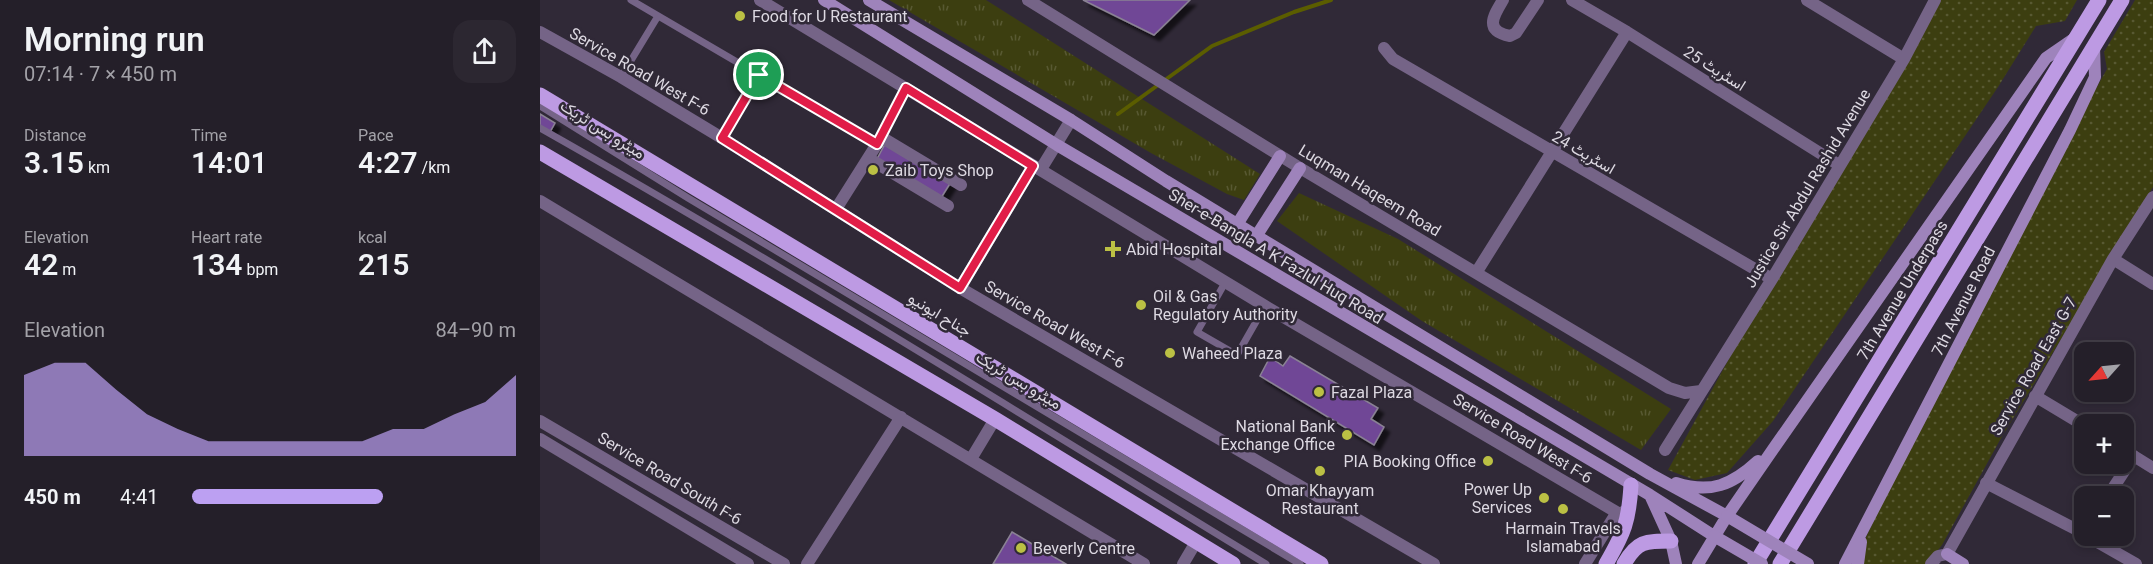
<!DOCTYPE html>
<html lang="en">
<head>
<meta charset="utf-8">
<style>
	:root { --surface:#241f29; --page:#2c2731; --text:#f1f3f6; --muted:#a3a2a8; --line:#413d46; --accent:#bca0f2 }
	body { margin:0; font-family:Roboto,Vazirmatn,sans-serif; background:var(--page); color:var(--text); height:100vh; display:flex; flex-direction:column; font-size:22px; white-space:nowrap }
	* { box-sizing:border-box; margin:0 }
	p { font-size:20px; color:var(--muted) }
	.icon { flex:none; width:33px; height:33px; fill:none; stroke:currentColor; stroke-width:2; stroke-linecap:round; stroke-linejoin:round }
	.map { position:relative; flex:1; overflow:hidden }
	.details { display:flex; flex-direction:column; background:var(--surface); width:540px }
	.details>* { flex:none }
	.needle { width:39px; rotate:243deg }
	.buttons { position:absolute; left:1534px; top:342px; display:grid; gap:12px }
	.buttons a { display:grid; place-items:center; width:60px; height:60px; border-radius:12px; background:var(--surface); box-shadow:0 3px 9px #0003,0 0 0 2px var(--line); font-size:30px }
	.pin { position:absolute; display:grid; place-items:center; width:51px; height:51px; color:#fff; margin:-26px; border:3px solid #fff; border-radius:50%; box-shadow:0 2px 6px #0007 }
	.round { display:grid; place-items:center; flex:none; width:63px; height:63px; border-radius:18px; background:var(--page) }
	.headline { display:flex; align-items:center; justify-content:space-between; height:102px; padding:0 24px }
	h1 { font-size:33px; font-weight:600; line-height:45px }
	.stats { display:grid; grid-template-columns:repeat(3,1fr); gap:9px; height:102px; padding:6px 24px }
	.stats div { display:grid; align-content:center }
	.stats b { font-size:30px; font-weight:600 }
	.stats small { font-size:16px; font-weight:400 }
	.stats p { font-size:16px }
	.chart { height:168px; padding:12px 24px }
	.chart p { display:flex; justify-content:space-between }
	.chart svg { width:100%; height:108px; margin-top:6px; fill:var(--accent); opacity:.7 }
	ul { padding:0 24px; list-style:none; font-size:20px }
	li { display:grid; grid-template-columns:96px 72px 1fr; align-items:center; height:45px }
	li i { height:15px; border-radius:8px; background:var(--accent) }
	main { display:flex; flex:1; min-height:0 }
	.map>svg:first-child { display:block }
	.grass { fill:url(#grass-tufts) }
	.park { fill:url(#park-dots) }
	.lines { fill:none; stroke-linecap:round; stroke-linejoin:round }
	.stream { stroke:#5b5d00; stroke-width:4 }
	.building { fill:#6f4796; stroke:#8a8294; stroke-width:1.5; filter:url(#shadow) }
	.lane { stroke:#756487; stroke-width:7 }
	.street { stroke:#756487; stroke-width:12 }
	.secondary { stroke:#9e83bb; stroke-width:12 }
	.primary { stroke:#bd9ae3; stroke-width:15 }
	.secondary-bridge { stroke:#9e83bb; stroke-width:12 }
	.route-casing { stroke:#fff; stroke-width:12 }
	.route { stroke:#e11d48; stroke-width:8 }
	.poi-dot { fill:#bbc044; stroke:#302937; stroke-width:2 }
	.labels { text-anchor:middle; stroke-width:5; stroke-linejoin:round; paint-order:stroke }
	.poi-label { font-size:16px; fill:#ddd9e2; stroke:#302937; text-anchor:start }
	.street-label { font-size:16px; fill:#ddd9e2; stroke:#302937 }
</style>
</head>
<body>
<main>
<section class="details">
<div class="headline"><div><h1>Morning run</h1><p>07:14 · 7 × 450 m</p></div><a class="round"><svg class="icon" aria-label="share" viewBox="0 0 24 24"><path d="M12 15V3M7 8l5-5 5 5M5 13v7h14v-7"/></svg></a></div>
<div class="stats">
<div><p>Distance</p><b>3.15<small> km</small></b></div>
<div><p>Time</p><b>14:01</b></div>
<div><p>Pace</p><b>4:27<small> /km</small></b></div>
</div>
<div class="stats">
<div><p>Elevation</p><b>42<small> m</small></b></div>
<div><p>Heart rate</p><b>134<small> bpm</small></b></div>
<div><p>kcal</p><b>215</b></div>
</div>
<div class="chart"><p><span>Elevation</span>84–90 m</p>
<svg viewBox="0 0 160 44" preserveAspectRatio="none"><path d="M0 44V11L10 6L20 6L30 17L40 27L50 33L60 38L70 38L80 38L90 38L100 38L110 38L120 33L130 33L140 27L150 22L160 11V44z"/></svg>
</div>
<ul>
<li><b>450 m</b>4:41<i style="width:59%"></i></li>
</ul>
</section>
<div class="map">
<svg width="1613" height="564" viewBox="0 0 1613 564">
	<defs>
		<pattern id="grass-tufts" width="24" height="20" patternUnits="userSpaceOnUse" patternTransform="scale(1.5)"><rect width="24" height="20" fill="#3c3e10"/><path d="M3 7l-1-3M5 7V3M7 7l1-3M15 17l-1-3M17 17v-4M19 17l1-3" fill="none" stroke="#585932"/></pattern>
		<pattern id="park-dots" width="8" height="8" patternUnits="userSpaceOnUse" patternTransform="scale(1.5)"><rect width="8" height="8" fill="#3c3e10"/><path d="M2 2h.1M6 6h.1" fill="none" stroke="#585932" stroke-width="1.8" stroke-linecap="round"/></pattern>
		<filter id="shadow"><feDropShadow dx="5.5" dy="5.5" stdDeviation="1.5" flood-color="#0009"/></filter>
	</defs>
	<rect width="100%" height="100%" fill="#302937"/>
	<!-- grass -->
	<path class="grass" d="M349,0H446L720,174L704,200L687,194L611,153Z
		M759,193L858,239L1131,409L1101,450L882,321L737,221Z"/>
	<!-- park -->
	<path class="park" d="M1397,0H1537L1525,21L1496,26L1458,87L1233,421L1187,473L1155,480L1128,470L1247,253Z
		M1595,0H1613V187L1460,440L1402,545L1387,564H1318L1317,560L1326,537C1402,379 1480,222 1567,69L1564,52Z"/>
	<g class="lines">
		<!-- stream -->
		<path class="stream" d="M578,114L672,46L754,12L791,0"/>
	</g>
	<!-- building -->
	<path class="building" d="M543,0H650L614,35Z
		M0,114L15,123L10,132L0,126Z
		M346,142L411,182L401,198L337,159Z
		M750,356L838,408L831,419L844,427L834,445L720,376L730,357L743,366Z
		M472,532L526,564H453Z"/>
	<g class="lines">
		<!-- lane -->
		<path class="lane" d="M91,0L337,144L366,88
			M81,77L118,16
			M0,106L148,198L760,564
			M0,128C246,267 485,417 726,564
			M182,138L219,75
			M686,281L657,332L697,355L725,306"/>
		<!-- street -->
		<path class="street" d="M220,0L725,306L1078,513
			M488,0L760,168L1129,388L1145,393L1161,391
			M963,0C954,15 943,31 970,36L976,33L998,0
			M1032,0L1087,32L1299,165
			M1267,0L1364,59
			M0,32L81,77L182,138L420,288L894,564
			M844,48L853,59L1232,279
			M341,137L421,185
			M328,158L408,206
			M501,169L531,120
			M0,201L604,564
			M296,209L337,144
			M1573,259L1613,284
			M936,273L1087,32
			M420,288L493,166
			M1495,396L1545,426
			M0,421L244,564
			M0,439L208,564
			M1125,450L1232,279L1364,59L1395,0
			M1584,450L1613,468
			M431,459L455,419
			M1446,483L1545,534
			M1568,496L1594,456
			M1547,536L1596,564
			M1407,554L1573,259L1613,197
			M267,564L361,417
			M643,564L656,542
			M1045,564L1074,517L1085,511
			M1391,564L1398,556L1407,554"/>
		<!-- secondary -->
		<path class="secondary" d="M284,0L517,145L1110,495L1174,536
			M329,0L531,120L626,181L1110,474L1187,516
			M698,223L740,156
			M717,235L760,168
			M1136,483C1171,494 1192,485 1218,461
			M1110,495L1131,541L1136,564
			M1407,554L1423,564
			M1158,564L1187,516L1236,445L1506,58L1535,38
			M1305,564L1530,130L1555,77L1554,47
			M1318,564L1321,542"/>
		<!-- primary -->
		<path class="primary" d="M0,95L781,564
			M0,152L455,419L693,564
			M1066,564C1084,533 1089,521 1091,485
			M1084,564C1097,541 1105,541 1131,541
			M1215,564L1559,0
			M1240,564L1582,0"/>
		<!-- secondary-bridge -->
		<path class="secondary-bridge" d="M1187,516L1268,564
			M1174,536L1222,564"/>
	</g>
	<g class="lines">
		<!-- route casing -->
		<g class="route-casing">
			<path id="route" d="M219,75L337,144L366,88L493,166L420,288L182,138Z"/>
		</g>
		<!-- route -->
		<use href="#route" class="route"/>
	</g>
	<!-- markers -->
	<g class="poi-dot">
		<circle cx="200" cy="16" r="6"/>
		<circle cx="333" cy="170" r="6"/>
		<path d="M570 240h6v6h6v6h-6v6h-6v-6h-6v-6h6z"/>
		<circle cx="601" cy="305" r="6"/>
		<circle cx="630" cy="353" r="6"/>
		<circle cx="779" cy="392" r="6"/>
		<circle cx="807" cy="435" r="6"/>
		<circle cx="948" cy="461" r="6"/>
		<circle cx="780" cy="471" r="6"/>
		<circle cx="1004" cy="498" r="6"/>
		<circle cx="1023" cy="509" r="6"/>
		<circle cx="481" cy="548" r="6"/>
	</g>
	<g class="labels">
		<!-- poi labels -->
		<g class="poi-label">
			<text x="212" y="22">Food for U Restaurant</text>
			<text x="345" y="176">Zaib Toys Shop</text>
			<text x="586" y="255">Abid Hospital</text>
			<text x="613" y="302">Oil &amp; Gas<tspan x="613" dy="18">Regulatory Authority</tspan></text>
			<text x="642" y="359">Waheed Plaza</text>
			<text x="791" y="398">Fazal Plaza</text>
			<text x="795" y="432" text-anchor="end">National Bank<tspan x="795" dy="18">Exchange Office</tspan></text>
			<text x="936" y="467" text-anchor="end">PIA Booking Office</text>
			<text x="992" y="495" text-anchor="end">Power Up<tspan x="992" dy="18">Services</tspan></text>
			<text x="780" y="496" text-anchor="middle">Omar Khayyam<tspan x="780" dy="18">Restaurant</tspan></text>
			<text x="1023" y="534" text-anchor="middle">Harmain Travels<tspan x="1023" dy="18">Islamabad</tspan></text>
			<text x="493" y="554">Beverly Centre</text>
		</g>
		<!-- street labels -->
		<g class="street-label">
			<text transform="translate(1175 68) rotate(32)" y="6">اسٹریٹ 25</text>
			<text transform="translate(100 71) rotate(30)" y="6">Service Road West F-6</text>
			<text transform="translate(63 129) rotate(32)" y="6">میٹرو بس ٹریک</text>
			<text transform="translate(1044 152) rotate(30)" y="6">اسٹریٹ 24</text>
			<text transform="translate(1267 188) rotate(-59)" y="6">Justice Sir Abdul Rashid Avenue</text>
			<text transform="translate(830 190) rotate(31)" y="6">Luqman Haqeem Road</text>
			<text transform="translate(736 256) rotate(31)" y="6">Sher-e-Bangla A K Fazlul Huq Road</text>
			<text transform="translate(1362 290) rotate(-59)" y="6">7th Avenue Underpass</text>
			<text transform="translate(1423 301) rotate(-63)" y="6">7th Avenue Road</text>
			<text transform="translate(400 314) rotate(31)" y="6">جناح ایونیو</text>
			<text transform="translate(515 324) rotate(30)" y="6">Service Road West F-6</text>
			<text transform="translate(1493 366) rotate(-60)" y="6">Service Road East G-7</text>
			<text transform="translate(479 380) rotate(31)" y="6">میٹرو بس ٹریک</text>
			<text transform="translate(983 438) rotate(31)" y="6">Service Road West F-6</text>
			<text transform="translate(130 478) rotate(31)" y="6">Service Road South F-6</text>
		</g>
	</g>
</svg>
<div class="buttons">
<a><svg class="needle" viewBox="-14 -14 28 28"><path d="M0-13l5 13h-10z" fill="#e53935"/><path d="M0 13l5-13h-10z" fill="#a3a2a8"/></svg></a>
<a>+</a>
<a>−</a>
</div>
<div class="pin" style="left:219px;top:75px;background:#1e9e55"><svg class="icon" aria-label="arrive" viewBox="0 0 24 24"><path d="M6 21V4h12l-3 4 3 4H6"/></svg></div>
</div>
</main>
</body>
</html>
